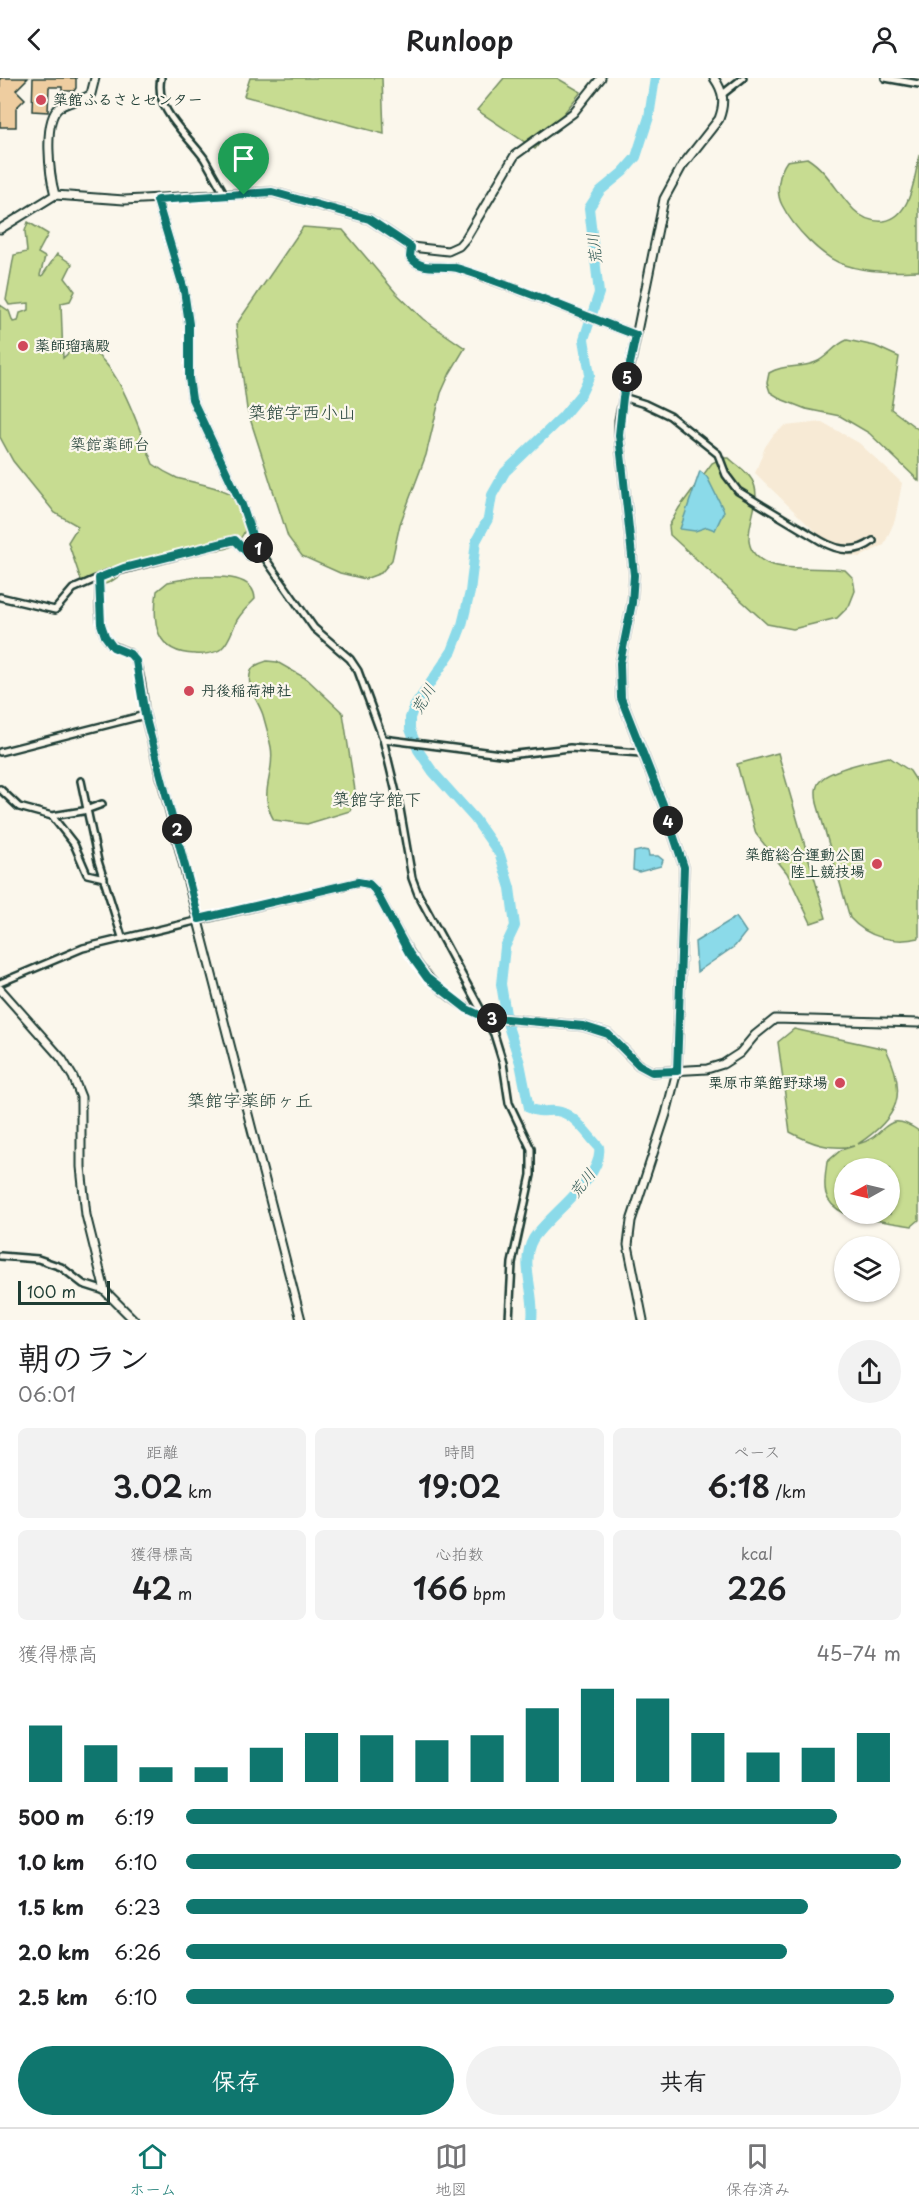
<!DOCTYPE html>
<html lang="ja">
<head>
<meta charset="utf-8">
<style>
	:root { --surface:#fff; --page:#f2f2f2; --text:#202124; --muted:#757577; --line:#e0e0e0; --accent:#0f766e }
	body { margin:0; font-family:"Playpen Sans","Klee One",sans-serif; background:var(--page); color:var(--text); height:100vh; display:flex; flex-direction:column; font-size:22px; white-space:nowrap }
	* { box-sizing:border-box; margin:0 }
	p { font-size:20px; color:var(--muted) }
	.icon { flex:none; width:33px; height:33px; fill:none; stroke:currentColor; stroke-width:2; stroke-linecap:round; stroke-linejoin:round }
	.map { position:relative; height:1242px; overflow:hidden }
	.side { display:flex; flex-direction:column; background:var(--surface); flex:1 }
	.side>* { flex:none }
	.needle { width:39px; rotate:262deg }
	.controls { position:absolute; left:834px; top:1080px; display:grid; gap:12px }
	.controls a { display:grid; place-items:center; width:66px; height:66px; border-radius:50%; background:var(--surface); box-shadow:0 2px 4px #0004; font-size:30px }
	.scale { position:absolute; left:18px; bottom:15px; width:92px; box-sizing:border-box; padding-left:6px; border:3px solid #1f3d34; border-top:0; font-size:16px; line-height:21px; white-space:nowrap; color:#1f3d34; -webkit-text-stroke:4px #fbf7ec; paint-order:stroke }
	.pin { position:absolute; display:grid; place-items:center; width:51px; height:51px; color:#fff; margin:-62px -26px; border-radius:50% 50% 50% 0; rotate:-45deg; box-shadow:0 0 6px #0007 }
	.pin .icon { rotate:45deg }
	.km { position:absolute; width:30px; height:30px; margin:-15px; border-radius:50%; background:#222; color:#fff; font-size:16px; line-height:30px; text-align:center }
	.round { display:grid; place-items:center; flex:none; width:63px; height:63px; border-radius:32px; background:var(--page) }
	.overview { display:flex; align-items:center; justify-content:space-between; height:102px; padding:0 18px }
	h1 { font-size:33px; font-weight:600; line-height:45px }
	.stats { display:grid; grid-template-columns:repeat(3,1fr); gap:9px; height:102px; padding:6px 18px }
	.stats div { display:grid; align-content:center; border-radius:9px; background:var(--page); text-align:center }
	.stats b { font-size:30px; font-weight:600 }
	.stats small { font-size:16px; font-weight:400 }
	.stats p { font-size:16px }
	.chart { height:168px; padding:12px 18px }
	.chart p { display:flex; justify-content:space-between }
	.chart svg { width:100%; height:108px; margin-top:6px; stroke:var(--accent); stroke-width:6 }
	.action { display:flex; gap:12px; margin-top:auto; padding:12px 18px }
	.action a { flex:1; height:69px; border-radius:36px; background:var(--accent); color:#fff; font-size:24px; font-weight:600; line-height:69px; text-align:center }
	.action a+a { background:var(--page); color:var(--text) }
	ul { padding:0 18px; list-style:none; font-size:20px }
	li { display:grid; grid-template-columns:96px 72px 1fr; align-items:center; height:45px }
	li i { height:15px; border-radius:8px; background:var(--accent) }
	header { display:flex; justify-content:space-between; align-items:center; height:78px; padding:0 18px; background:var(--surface); font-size:27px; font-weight:600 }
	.menu { display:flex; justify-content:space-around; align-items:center; height:84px; border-top:2px solid var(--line); background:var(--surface); font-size:16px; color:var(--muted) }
	.menu a { display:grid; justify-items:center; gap:3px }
	.menu .current { color:var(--accent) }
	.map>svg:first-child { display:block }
	.built { fill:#f7ead5 }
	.green { fill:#c7dc91; stroke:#738c62; stroke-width:1.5 }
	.water { fill:#8bdae9; stroke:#609ba1; stroke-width:1.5 }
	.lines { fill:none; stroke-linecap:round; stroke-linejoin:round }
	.river { stroke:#8bdae9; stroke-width:10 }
	.building { fill:#eecda0; stroke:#1f3d34; stroke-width:1.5 }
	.minor-casing { stroke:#1f3d34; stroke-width:10 }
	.tertiary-casing { stroke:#1f3d34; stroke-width:11 }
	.minor { stroke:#fbf7ec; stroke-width:5 }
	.tertiary { stroke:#fbf7ec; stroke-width:7 }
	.route-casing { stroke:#fff; stroke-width:12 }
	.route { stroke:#0f766e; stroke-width:8 }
	.poi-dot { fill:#d1495b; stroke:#fbf7ec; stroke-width:2 }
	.labels { text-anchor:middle; stroke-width:4.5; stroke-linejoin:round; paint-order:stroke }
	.poi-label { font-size:15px; font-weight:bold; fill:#1f3d34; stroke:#fbf7ec; text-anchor:start }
	.water-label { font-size:16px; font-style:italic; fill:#355c58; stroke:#fbf7ec }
	.neighbourhood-label { font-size:16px; fill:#1f3d34; stroke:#fbf7ec }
	.quarter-label { font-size:18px; fill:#1f3d34; stroke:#fbf7ec }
</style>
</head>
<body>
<header><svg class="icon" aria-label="back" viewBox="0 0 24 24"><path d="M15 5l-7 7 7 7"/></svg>Runloop<svg class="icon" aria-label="person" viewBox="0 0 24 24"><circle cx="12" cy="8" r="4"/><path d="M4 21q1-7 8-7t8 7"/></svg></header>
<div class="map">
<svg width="919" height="1242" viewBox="0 0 919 1242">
	<rect width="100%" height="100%" fill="#fbf7ec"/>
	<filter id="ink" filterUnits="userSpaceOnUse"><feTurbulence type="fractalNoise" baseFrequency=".0167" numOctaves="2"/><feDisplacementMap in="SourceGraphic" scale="12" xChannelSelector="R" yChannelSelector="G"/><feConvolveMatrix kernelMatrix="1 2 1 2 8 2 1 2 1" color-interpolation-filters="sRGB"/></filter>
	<g filter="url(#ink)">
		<!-- built -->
		<path class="built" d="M822,344L859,365L902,405L895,442L884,467L860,479L838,476L755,395L765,369L774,356L785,348Z"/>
		<!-- green -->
		<path class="green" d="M250,0H382L384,56L244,18Z
			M504,0H557L581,14L535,71L477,32Z
			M919,77V193C893,194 870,195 845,187C822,180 793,149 782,127C775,114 779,94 787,83L807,80C828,93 837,115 854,132C863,141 872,144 884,143C911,139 915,99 919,77Z
			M28,144L48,156L38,175L45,179L40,197L42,198L57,176L72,186L65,200L75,213L70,223L61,225L63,280L76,268C117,270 139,354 153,386C161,392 168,396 177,400C196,406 246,411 248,436C249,449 241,465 228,470C220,473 209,471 200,472C182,473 163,475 145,481C118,490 114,518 81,502L68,464L78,448L55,435L13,383L0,359V227L9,233L13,244L18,243L20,235L29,232V225L9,227L6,222L14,177L27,174L25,153Z
			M303,149L343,152L396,215L423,241L465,270L450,295L441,315L426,377L400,446L392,482L381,495L365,501L340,495L302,478L288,459L247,331L236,247Z
			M847,262L875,268L899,279L891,331L919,352V403L869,355L840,338L806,331L783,322L770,314L767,305L769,295C783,286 800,291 816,284C828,279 834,267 847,262Z
			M722,380H729C736,387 747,393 752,402C768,429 727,466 767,485C784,493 825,489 845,492L853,500L855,513L849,528L837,540L793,551L767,546L670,457L669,448L679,430L712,385Z
			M196,499C214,499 254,495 255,521C248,528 242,534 237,542C232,552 230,563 221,571C216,575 202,577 195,576C155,575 152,545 157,513L168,504Z
			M267,583L277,584L307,601L343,635L356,719L350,733L307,746L274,742C257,714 276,696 271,669C269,659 266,647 263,637C258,622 245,609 251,593C253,587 261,585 267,583Z
			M778,675L826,840L811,845L787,795L756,756L737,686Z
			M889,679L910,693L919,707V860C893,866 867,859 850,840L817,725C816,717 814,709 821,702C831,691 873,682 889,679Z
			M794,951L886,971C908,1016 899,1039 858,1066C888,1059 883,1029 919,1053V1142L912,1148L855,1139L845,1136H890V1090H844V1135C820,1123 824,1107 827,1084L841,1072L854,1068C830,1072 812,1066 790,1054L778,964Z"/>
		<!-- water -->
		<path class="water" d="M700,393L707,399L724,433L715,452L707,449L695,453L680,451Z
			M643,772L648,773L649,778H658L663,782L661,788L639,794L633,792L634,774Z
			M736,839L746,854L735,868L697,894L695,864Z"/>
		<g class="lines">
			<!-- river -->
			<path class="river" d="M532,1242C536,1216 519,1185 533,1161C549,1136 604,1100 599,1069C589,1059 576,1038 561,1034C550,1030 541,1037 529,1030L520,985L508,948L501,906L505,869L515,848L510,810L500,777L475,741L433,694L418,672L410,651V640L414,629L452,573L462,547L470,514L476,463L488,441L492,417L505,394L563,338L581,316L590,297L584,261L599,215L589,130L600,113L623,94L636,79L649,39L655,0"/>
		</g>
		<!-- building -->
		<path class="building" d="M0,0H28L16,12L25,21L16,30V49H0Z
			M33,0H76V10L74,13H62V9H49L48,34L32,33Z"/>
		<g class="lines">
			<!-- minor casing -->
			<g class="minor-casing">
				<path id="minor" d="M161,0C154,32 187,56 204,80C211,92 218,105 225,117
					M885,0L919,6
					M724,15L743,0
					M157,122L184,212L189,246V300L192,321L242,427L255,466L314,550L350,581L358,593L383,661L400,731L412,800L418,816L494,956L503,985L509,1025L531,1071V1097L512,1185L509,1242
					M411,169L410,179C422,195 443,185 460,191C520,211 577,235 636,257
					M623,319L645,326L670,338L718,376L726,397L738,413L821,463C838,473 856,476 873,463
					M0,519L55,532L73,511L107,496L235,462L250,478L262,475
					M383,661L508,677L570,670L641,675
					M0,674L145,637C144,622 141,583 129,575C119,570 112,570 106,560C97,544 100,519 99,500
					M81,703L98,783L122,859
					M0,711L19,729L52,738L74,766L87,796L104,800
					M52,738L83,733L102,726
					M0,905L83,870L358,804L369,806L375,812C406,867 421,910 482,938
					M0,1178L38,1181L61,1189L83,1206L105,1213"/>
			</g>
			<!-- tertiary casing -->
			<g class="tertiary-casing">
				<path id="tertiary" d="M55,117L124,122L272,114L369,141L411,169L448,173L459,168L466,160L515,77L573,35L601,0
					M0,151L55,117C50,99 42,41 60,29C69,23 82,23 91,16L95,0
					M145,637L301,1242
					M0,911L62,981L73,999L81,1019V1089L86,1137L105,1213L134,1242
					M484,939L583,948L608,956L639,987L652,994L707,991L723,986L740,975L755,957L775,941L919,945
					M643,1242L628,1167L631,1143L666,1036L677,993L684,789L663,726L621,620L620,585L632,525L634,497L619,357V342L664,121L682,88L719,41C725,25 724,14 714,0"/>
			</g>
			<!-- minor -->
			<use href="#minor" class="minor"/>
			<!-- tertiary -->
			<use href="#tertiary" class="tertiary"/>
		</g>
	</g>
	<g class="lines" filter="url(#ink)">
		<!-- route casing -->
		<g class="route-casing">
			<path id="route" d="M272,114L369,141L411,169L410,179C422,195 443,185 460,191C520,210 577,235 636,257L623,319L619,357L634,497L632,525L620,585L621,620L663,726L684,789L677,993L652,994L639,987L608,956L583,948L484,939L467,931L427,900L409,875L375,812L369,806L358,804L199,841L145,637L136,583L130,576L113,569L105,558L101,546L99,500L124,490L235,462L250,478L262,475L255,466L242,427L192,321L189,300V246L184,212L157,122Z"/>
		</g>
		<!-- route -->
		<use href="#route" class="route"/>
	</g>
	<!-- markers -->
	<g class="poi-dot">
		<circle cx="41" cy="22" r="6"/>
		<circle cx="23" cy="268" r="6"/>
		<circle cx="189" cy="613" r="6"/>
		<circle cx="877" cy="786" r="6"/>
		<circle cx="840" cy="1005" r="6"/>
	</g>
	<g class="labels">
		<!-- poi labels -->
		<g class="poi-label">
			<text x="53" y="27">築館ふるさとセンター</text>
			<text x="35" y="273">薬師瑠璃殿</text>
			<text x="201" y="618">丹後稲荷神社</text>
			<text x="865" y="782" text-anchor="end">築館総合運動公園<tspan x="865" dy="17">陸上競技場</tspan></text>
			<text x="828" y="1010" text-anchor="end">栗原市築館野球場</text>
		</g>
		<!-- water labels -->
		<g class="water-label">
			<text transform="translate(594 171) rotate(-97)" y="6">荒川</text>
			<text transform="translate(423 621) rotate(-60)" y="6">荒川</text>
			<text transform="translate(582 1105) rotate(-52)" y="6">荒川</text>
		</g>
		<!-- neighbourhood labels -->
		<g class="neighbourhood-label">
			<text x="110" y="372">築館薬師台</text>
		</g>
		<!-- quarter labels -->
		<g class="quarter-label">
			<text x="302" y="341">築館字西小山</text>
			<text x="377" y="728">築館字館下</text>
			<text x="250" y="1029">築館字薬師ヶ丘</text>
		</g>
	</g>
</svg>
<div class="controls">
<a><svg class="needle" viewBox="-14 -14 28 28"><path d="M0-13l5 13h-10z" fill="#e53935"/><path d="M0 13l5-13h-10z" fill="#757577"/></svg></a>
<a><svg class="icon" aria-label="layers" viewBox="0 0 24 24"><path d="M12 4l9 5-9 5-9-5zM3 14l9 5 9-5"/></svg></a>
</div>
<div class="scale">100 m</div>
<div class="pin" style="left:244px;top:117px;background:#1e9e55"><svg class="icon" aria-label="arrive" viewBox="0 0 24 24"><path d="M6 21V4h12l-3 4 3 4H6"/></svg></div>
<b class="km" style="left:258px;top:470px">1</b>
<b class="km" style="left:177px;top:751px">2</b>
<b class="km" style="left:492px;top:940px">3</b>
<b class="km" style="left:668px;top:743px">4</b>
<b class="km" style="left:627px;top:299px">5</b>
</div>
<section class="side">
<div class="overview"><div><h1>朝のラン</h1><p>06:01</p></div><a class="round"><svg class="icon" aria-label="share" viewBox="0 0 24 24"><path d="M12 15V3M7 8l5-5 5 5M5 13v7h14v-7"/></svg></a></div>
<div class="stats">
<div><p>距離</p><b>3.02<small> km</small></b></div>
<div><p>時間</p><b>19:02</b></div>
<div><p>ペース</p><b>6:18<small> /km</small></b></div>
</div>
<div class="stats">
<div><p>獲得標高</p><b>42<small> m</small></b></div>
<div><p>心拍数</p><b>166<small> bpm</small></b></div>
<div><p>kcal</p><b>226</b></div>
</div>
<div class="chart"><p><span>獲得標高</span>45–74 m</p>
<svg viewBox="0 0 160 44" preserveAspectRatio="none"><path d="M5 44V21M15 44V29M25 44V38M35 44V38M45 44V30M55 44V24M65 44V25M75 44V27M85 44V25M95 44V14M105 44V6M115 44V10M125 44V24M135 44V32M145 44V30M155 44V24"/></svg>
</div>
<ul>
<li><b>500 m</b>6:19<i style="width:91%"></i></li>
<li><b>1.0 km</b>6:10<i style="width:100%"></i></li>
<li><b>1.5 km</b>6:23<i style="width:87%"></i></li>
<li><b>2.0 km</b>6:26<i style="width:84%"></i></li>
<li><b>2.5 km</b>6:10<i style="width:99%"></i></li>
</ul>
<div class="action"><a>保存</a><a>共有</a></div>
</section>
<nav class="menu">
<a class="current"><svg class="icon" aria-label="home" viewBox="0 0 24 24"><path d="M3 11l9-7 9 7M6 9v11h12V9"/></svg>ホーム</a>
<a><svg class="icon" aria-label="map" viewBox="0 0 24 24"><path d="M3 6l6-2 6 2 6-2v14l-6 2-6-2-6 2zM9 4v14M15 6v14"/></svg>地図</a>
<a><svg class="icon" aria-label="saved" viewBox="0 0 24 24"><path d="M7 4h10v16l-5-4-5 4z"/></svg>保存済み</a>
</nav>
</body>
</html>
